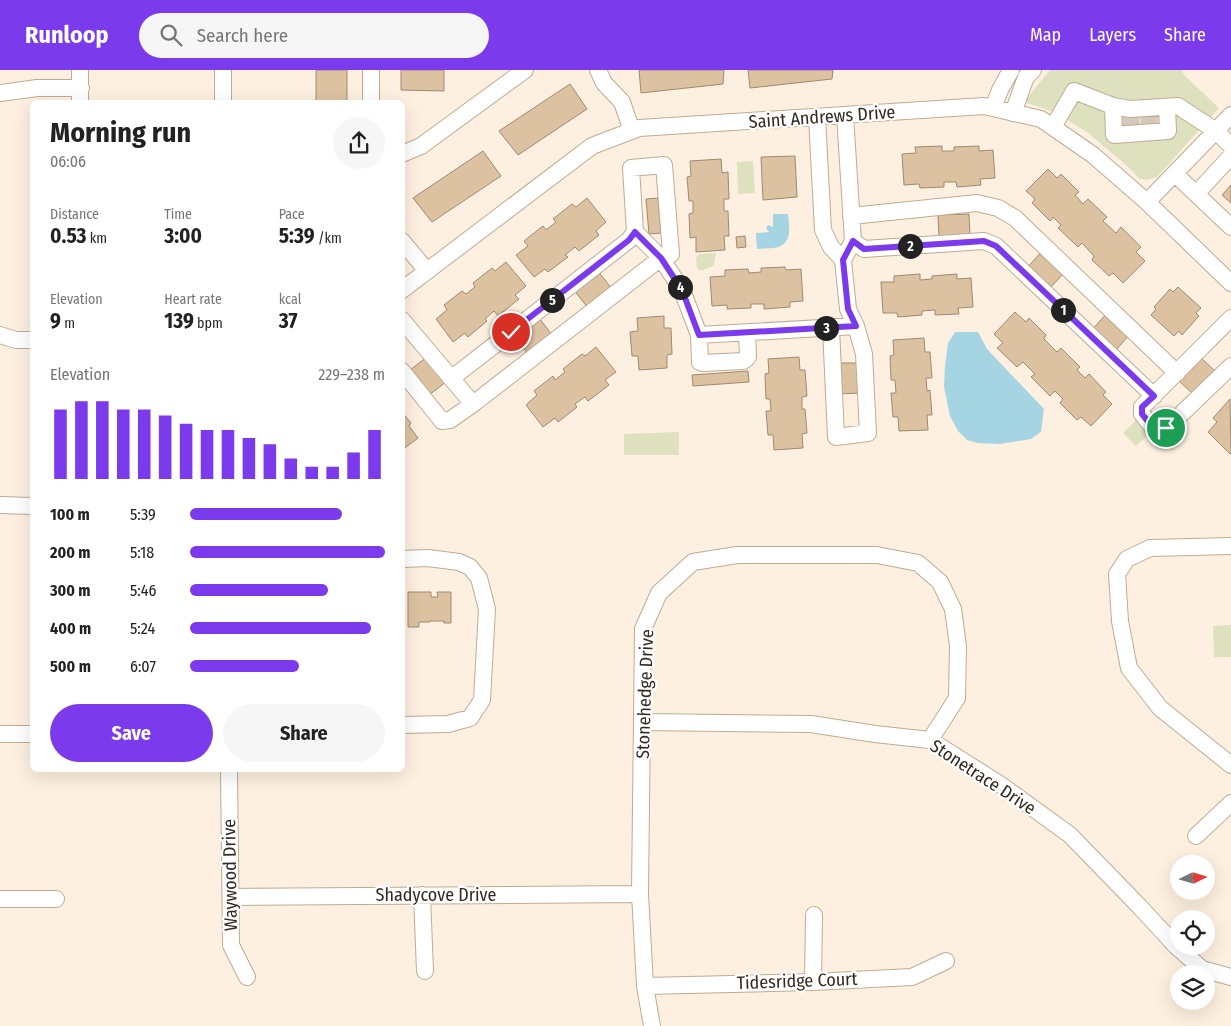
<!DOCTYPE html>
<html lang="en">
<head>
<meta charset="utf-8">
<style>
	:root { --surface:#fff; --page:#f6f6f6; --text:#222; --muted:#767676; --accent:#7c3aed }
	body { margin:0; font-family:"Fira Sans Condensed",sans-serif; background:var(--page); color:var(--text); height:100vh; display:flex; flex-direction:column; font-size:19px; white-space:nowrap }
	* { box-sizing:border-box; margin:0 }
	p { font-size:16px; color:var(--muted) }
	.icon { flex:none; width:28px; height:28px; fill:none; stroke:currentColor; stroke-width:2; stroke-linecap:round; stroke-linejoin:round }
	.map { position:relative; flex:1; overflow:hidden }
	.side { position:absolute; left:30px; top:30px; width:375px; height:672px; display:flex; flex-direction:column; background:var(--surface); border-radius:8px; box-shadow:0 5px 20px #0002 }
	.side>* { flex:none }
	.needle { width:32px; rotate:85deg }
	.buttons { position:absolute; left:1170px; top:785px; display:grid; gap:10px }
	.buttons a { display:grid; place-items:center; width:45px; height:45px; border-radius:50%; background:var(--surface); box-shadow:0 5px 20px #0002; font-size:25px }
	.pin { position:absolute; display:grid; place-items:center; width:42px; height:42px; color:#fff; margin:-21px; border:2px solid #fff; border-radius:50%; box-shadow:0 1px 5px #0007 }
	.km { position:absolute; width:25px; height:25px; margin:-12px; border-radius:50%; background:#222; color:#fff; font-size:14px; line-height:25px; text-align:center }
	.round { display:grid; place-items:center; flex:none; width:52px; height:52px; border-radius:26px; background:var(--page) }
	.headline { display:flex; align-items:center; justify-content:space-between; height:85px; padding:0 20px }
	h1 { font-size:28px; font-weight:700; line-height:38px }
	.metrics { display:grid; grid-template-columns:repeat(3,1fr); gap:8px; height:85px; padding:5px 20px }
	.metrics div { display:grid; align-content:center }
	.metrics b { font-size:21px; font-weight:700 }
	.metrics small { font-size:14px; font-weight:400 }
	.metrics p { font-size:14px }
	.chart { height:140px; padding:10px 20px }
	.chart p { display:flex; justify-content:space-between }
	.chart svg { width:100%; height:90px; margin-top:5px; stroke:var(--accent); stroke-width:6 }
	.cta { display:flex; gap:10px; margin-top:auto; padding:10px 20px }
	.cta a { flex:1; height:58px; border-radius:30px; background:var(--accent); color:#fff; font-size:20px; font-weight:700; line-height:58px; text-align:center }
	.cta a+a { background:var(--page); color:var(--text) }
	ul { padding:0 20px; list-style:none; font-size:16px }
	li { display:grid; grid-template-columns:80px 60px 1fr; align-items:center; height:38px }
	li i { height:12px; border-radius:6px; background:var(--accent) }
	header { display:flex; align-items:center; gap:30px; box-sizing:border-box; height:70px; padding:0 25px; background:var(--accent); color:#fff }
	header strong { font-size:24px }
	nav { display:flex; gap:28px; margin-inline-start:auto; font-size:18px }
	.search { width:350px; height:45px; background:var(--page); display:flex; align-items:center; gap:12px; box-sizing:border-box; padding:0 18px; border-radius:28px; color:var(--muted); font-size:19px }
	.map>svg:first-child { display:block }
	.green { fill:#dde1be }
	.water { fill:#a5d5e2 }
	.building { fill:#dcc2a1; stroke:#9e8a72 }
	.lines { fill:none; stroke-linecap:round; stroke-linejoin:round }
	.minor-tunnel { stroke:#d4c8ba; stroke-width:16; stroke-dasharray:16 8; stroke-linecap:butt }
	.minor-casing { stroke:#bfab92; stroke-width:18 }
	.minor { stroke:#fff; stroke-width:16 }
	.route-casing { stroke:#fff; stroke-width:10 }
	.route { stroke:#7c3aed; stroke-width:6 }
	.labels { text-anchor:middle; stroke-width:4.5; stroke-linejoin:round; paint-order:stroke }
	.street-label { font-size:18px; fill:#322a20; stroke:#fff }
</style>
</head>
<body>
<header>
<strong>Runloop</strong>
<div class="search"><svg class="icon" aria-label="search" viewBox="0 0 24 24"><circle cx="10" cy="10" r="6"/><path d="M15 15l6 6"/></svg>Search here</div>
<nav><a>Map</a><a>Layers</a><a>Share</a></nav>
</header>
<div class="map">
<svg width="1231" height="956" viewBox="0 0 1231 956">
	<rect width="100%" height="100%" fill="#fdf0e0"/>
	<!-- green -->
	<path class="green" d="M1050,0H1182L1184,5L1219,38L1157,107L1147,110L1140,109L1126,95L1088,63L1054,42L1024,32Z
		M753,91L755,123L738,124L737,92Z
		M712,183H716L714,195C709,198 702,203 697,198L696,188L699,184Z
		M1137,349L1150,363L1136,376L1123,363Z
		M679,362V385H624V364Z
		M1231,555V587H1214L1213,556Z"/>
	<!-- water -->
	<path class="water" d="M773,144H788C789,156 793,172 778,177C773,179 764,178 757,179L756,163L769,162L766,158L768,155L773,157Z
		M955,262H978L987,279L1044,339L1041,362L1031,369L1000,374L978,373L967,370L958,361L950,346L944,317L945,296L948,273Z"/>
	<!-- building -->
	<path class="building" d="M316,0H347V32H316Z
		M401,0H444V21L401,20Z
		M639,0H724L723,14L641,23Z
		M748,0H833L832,9L750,18Z
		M570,14L587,39L518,85L499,61Z
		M942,76V81H954V77L979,76V81L993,80L995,108L980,109L981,115L957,117L956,112H944V117L920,118L919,114L904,115L902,84L916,83L915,77Z
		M483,81L501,106L432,152L413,128Z
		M795,86L797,127L763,130L761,87Z
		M721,89L722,103L728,102L729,129H724V141H728L729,166H724L725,180L696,182V167L690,168L689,144L693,143V131H689L687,107L691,106L690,91Z
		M1048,99L1057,108L1061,104L1079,122L1075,125L1083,134L1088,129L1107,147L1103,151L1116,163L1121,157L1141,177L1136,182L1145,191L1123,213L1113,203L1109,206L1092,190L1094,186L1082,173L1078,177L1058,158L1061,155L1053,147L1050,151L1032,133L1035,129L1026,121Z
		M1231,115V133L1222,125Z
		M587,128L606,152L596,161L599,165L579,181L575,177L565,185L568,187L548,202L545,199L534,207L516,185L528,176L524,171L543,156L546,160L556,152L553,149L572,134L576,137Z
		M658,128L661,163L649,164L646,129Z
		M969,144L970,166L939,168L938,145Z
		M745,166L746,177L737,178L736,167Z
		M1042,181L1065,202L1049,219L1027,198Z
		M506,192L526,216L515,225L519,229L498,246L494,241L485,249L487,251L468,267L465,263L453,272L436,249L447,240L444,235L462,221L466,224L475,217L473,213L492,198L495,201Z
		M785,197L786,200L801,199L803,231L790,232V237L764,239V234H751V238L727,239V235L712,236L710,207L725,206V200L748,199L749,203L761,202V198Z
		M598,201L612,219L588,238L574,220Z
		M920,204V210L932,209V206L957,204V209L971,208L973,237L958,238L959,244L935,245V240L922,241V245L898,247L897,243H883L881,212H894V206Z
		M1178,217L1201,238L1196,243L1199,246L1182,265L1179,261L1174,266L1151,245L1156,239L1154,237L1170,219L1173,222Z
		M1015,242L1026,252L1029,248L1046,265L1044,269L1057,282L1061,278L1080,297L1077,300L1085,308L1089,304L1106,322L1103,325L1112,334L1091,356L1081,347L1077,350L1060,333L1063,329L1055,321L1050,326L1031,307L1035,304L1023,292L1017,297L997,278L1003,273L994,264Z
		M1107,243L1130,264L1115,281L1092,260Z
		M664,246V258H671L672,284L667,285V298L639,300L638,286H632L630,262L638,261L637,248Z
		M539,248L553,266L529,285L515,268Z
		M924,268L925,282H930L932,308H926L927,321L930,320L932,345H927L928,360L899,361L898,347H893L891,323H896L895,310H891L890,286L894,285L893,270Z
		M596,277L616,302L605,310L609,315L588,331L585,327L575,334L577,337L558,352L555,348L543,357L526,335L537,325L534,321L553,306L555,310L565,302L563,299L582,284L585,286Z
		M427,287L446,312L429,325L410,300Z
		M799,287L800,300H805L807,326L802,327V339H805L807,363L802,364L803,378L774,380L773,365H768L766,341H771L770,329H766L765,304L769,303L768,289Z
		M1200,287L1216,302L1194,325L1178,310Z
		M837,293H860V323L838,324Z
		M748,301L749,312L693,316L692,305Z
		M1230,329L1231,383L1230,384L1208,362L1217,352L1213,348Z
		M402,342L411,353L409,356L418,368L402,380Z
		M408,522H431V527H438L437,522H451V553H444V551H430V552H419V557H408Z"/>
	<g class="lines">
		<!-- minor-tunnel -->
		<path class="minor-tunnel" d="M1149,46L1150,58
			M1131,47V58"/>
		<!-- minor casing -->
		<g class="minor-casing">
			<path id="minor" d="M598,0L604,13L622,32L632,61
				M0,23L37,18H81
				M80,32V0
				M223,32V0
				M371,32V0
				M1113,36L1114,65L1168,61L1167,37
				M993,38L1000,20L1011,0
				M1013,43L1026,7L1033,0
				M817,47L823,160L831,177L843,190L853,171L845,45
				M1053,57L1074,21L1113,36L1130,39L1178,36L1216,61L1231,76
				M402,84L421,76L525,0
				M1175,104L1231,157
				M1196,124L1231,86
				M1147,132L1231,45
				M851,146L977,133L998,138L1015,148L1177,303
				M402,171L427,201
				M853,171L864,179L984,171L996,176L1154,326
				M402,220L592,76L639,58L984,36L1041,49L1093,85L1147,132L1231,213
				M1231,248L1142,337V344L1155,360C1161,362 1166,358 1171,354L1231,296
				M402,250L473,334L661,188L671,184L664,95L631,98L635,162L661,188L682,220L699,265L856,256
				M831,258L836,367L868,363L864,284L856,256L848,239L843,190
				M0,265L16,270H32
				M699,265L700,292L703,293L743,291L746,289L748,287L747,263
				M402,301L442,351L450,350L473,334
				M452,308L629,170L635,162
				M0,435L32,436
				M1231,476L1150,478L1127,489L1117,504L1120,551L1129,598L1160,638L1231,695
				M402,489L428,488L459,492L470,497L479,508L487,539L482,630L470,648L448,654L402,655
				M643,652L811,654L875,664L930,670L1001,715L1070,765L1139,836L1176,876L1202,899L1231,907
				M0,664H32
				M229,700L231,875L247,907
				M1196,766L1231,733
				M422,825L425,901
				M231,827L640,824
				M0,829H56
				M813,912L814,845
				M645,916L813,912L912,907L946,891
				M652,956L645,916L640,824L643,559L659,523L693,492L737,485H877L918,493L940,512L953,539L958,576L957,628L930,670"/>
		</g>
		<!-- minor -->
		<use href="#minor" class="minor"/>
	</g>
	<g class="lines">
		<!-- route casing -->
		<g class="route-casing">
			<path id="route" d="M511,262L629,170L635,162L661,188L682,220L699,265L856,256L848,239L843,190L853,171L864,179L984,171L996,176L1154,326L1142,337V344L1155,360L1158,361L1166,358"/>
		</g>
		<!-- route -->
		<use href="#route" class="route"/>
	</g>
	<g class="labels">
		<!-- street labels -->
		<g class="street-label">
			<text transform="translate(822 47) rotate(-4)" y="6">Saint Andrews Drive</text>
			<text transform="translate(645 624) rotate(-88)" y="6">Stonehedge Drive</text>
			<text transform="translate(983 707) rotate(33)" y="6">Stonetrace Drive</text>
			<text transform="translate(230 805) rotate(-91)" y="6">Waywood Drive</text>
			<text x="436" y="831">Shadycove Drive</text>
			<text transform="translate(797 911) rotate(-2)" y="6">Tidesridge Court</text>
		</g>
	</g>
</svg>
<div class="buttons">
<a><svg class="needle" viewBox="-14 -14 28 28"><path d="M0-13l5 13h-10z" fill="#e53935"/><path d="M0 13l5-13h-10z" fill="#767676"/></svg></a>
<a><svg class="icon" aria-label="locate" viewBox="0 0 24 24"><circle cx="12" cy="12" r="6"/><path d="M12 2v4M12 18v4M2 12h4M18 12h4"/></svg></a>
<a><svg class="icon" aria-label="layers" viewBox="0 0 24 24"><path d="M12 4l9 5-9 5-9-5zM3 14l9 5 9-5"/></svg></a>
</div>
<div class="pin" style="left:1166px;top:358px;background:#1e9e55"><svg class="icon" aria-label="arrive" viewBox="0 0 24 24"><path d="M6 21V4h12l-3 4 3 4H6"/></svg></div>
<div class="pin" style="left:511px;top:262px;background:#d93025"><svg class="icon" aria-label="check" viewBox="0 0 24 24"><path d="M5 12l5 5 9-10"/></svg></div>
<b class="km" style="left:1063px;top:240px">1</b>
<b class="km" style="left:910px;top:176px">2</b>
<b class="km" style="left:826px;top:258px">3</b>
<b class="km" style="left:680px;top:217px">4</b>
<b class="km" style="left:552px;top:230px">5</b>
<section class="side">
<div class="headline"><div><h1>Morning run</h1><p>06:06</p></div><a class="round"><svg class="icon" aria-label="share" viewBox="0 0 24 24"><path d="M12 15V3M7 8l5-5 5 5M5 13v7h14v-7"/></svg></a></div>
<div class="metrics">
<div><p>Distance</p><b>0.53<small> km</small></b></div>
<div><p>Time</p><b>3:00</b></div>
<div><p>Pace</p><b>5:39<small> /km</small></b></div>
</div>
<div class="metrics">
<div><p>Elevation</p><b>9<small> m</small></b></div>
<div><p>Heart rate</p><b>139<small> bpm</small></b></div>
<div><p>kcal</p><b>37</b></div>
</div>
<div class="chart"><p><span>Elevation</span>229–238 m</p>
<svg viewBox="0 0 160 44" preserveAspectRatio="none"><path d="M5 44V10M15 44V6M25 44V6M35 44V10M45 44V10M55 44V13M65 44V17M75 44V20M85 44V20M95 44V24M105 44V27M115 44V34M125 44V38M135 44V38M145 44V31M155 44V20"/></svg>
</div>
<ul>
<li><b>100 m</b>5:39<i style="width:78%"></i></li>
<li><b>200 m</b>5:18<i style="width:100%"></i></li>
<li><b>300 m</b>5:46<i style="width:71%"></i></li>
<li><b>400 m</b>5:24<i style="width:93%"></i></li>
<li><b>500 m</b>6:07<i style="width:56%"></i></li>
</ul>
<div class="cta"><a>Save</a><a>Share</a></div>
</section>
</div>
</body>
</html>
